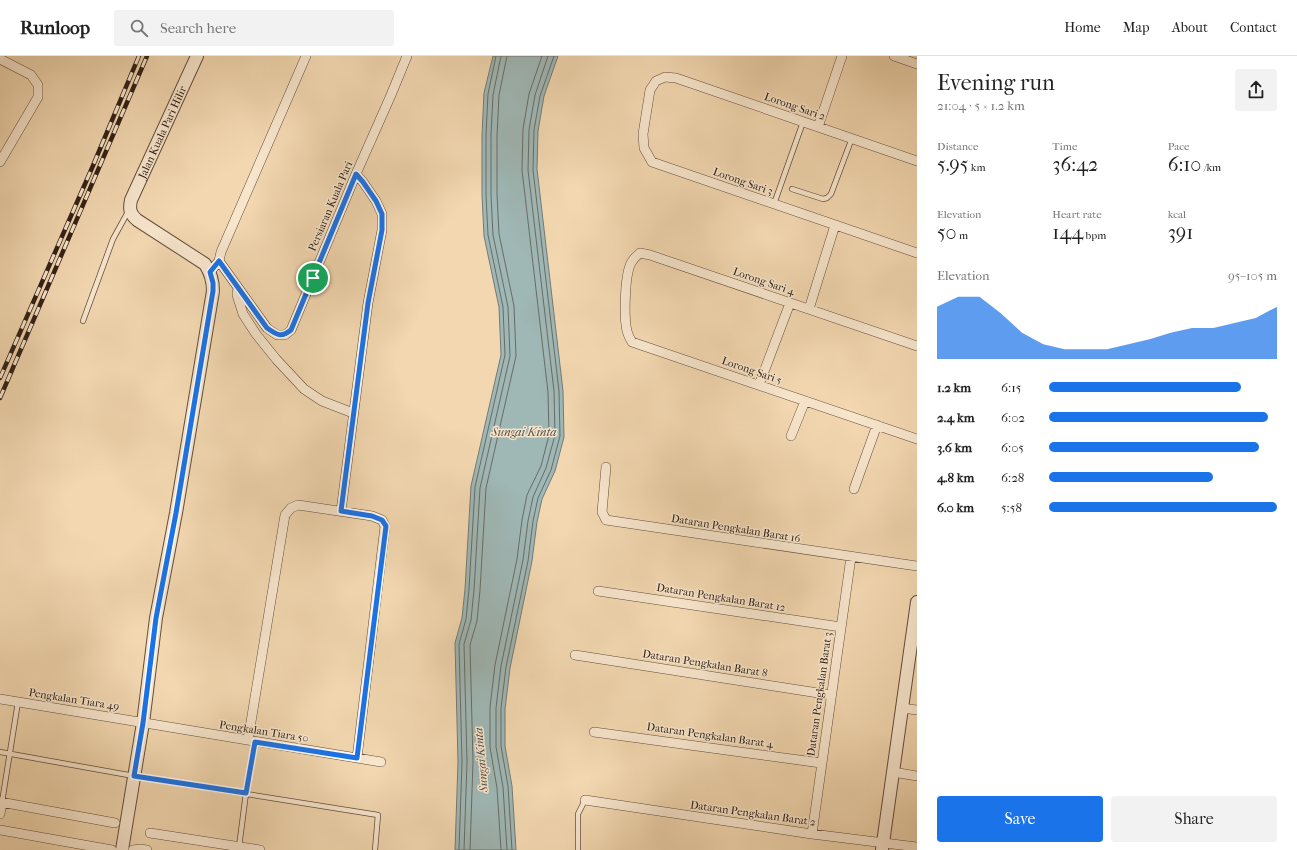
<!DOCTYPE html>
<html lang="en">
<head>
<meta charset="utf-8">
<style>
	:root { --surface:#fff; --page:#f2f2f2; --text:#222; --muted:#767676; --line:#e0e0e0; --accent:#1a73e8 }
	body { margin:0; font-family:"IM FELL French Canon",serif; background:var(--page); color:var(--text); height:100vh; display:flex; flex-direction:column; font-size:15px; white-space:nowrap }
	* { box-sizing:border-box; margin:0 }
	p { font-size:13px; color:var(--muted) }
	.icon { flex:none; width:22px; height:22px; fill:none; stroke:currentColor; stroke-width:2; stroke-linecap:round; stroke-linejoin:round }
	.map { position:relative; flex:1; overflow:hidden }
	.details { display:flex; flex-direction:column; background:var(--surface); width:380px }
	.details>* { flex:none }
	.pin { position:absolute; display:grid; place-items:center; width:34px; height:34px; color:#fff; margin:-17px; border:2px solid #fff; border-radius:50%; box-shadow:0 1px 4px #0007 }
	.round { display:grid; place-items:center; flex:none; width:42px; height:42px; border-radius:4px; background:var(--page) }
	.headline { display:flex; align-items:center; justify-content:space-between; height:68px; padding:0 20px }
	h1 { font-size:22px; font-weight:600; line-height:30px }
	.stats { display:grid; grid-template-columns:repeat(3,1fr); gap:6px; height:68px; padding:4px 20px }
	.stats div { display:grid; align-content:center }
	.stats b { font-size:20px; font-weight:600 }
	.stats small { font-size:11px; font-weight:400 }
	.stats p { font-size:11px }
	.chart { height:112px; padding:8px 20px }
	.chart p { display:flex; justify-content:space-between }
	.chart svg { width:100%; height:72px; margin-top:4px; fill:var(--accent); opacity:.7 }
	.cta { display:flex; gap:8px; margin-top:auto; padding:8px 20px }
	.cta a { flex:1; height:46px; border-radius:4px; background:var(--accent); color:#fff; font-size:16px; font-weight:600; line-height:46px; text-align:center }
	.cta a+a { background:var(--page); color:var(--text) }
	ul { padding:0 20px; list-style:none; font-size:13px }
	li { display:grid; grid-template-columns:64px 48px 1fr; align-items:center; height:30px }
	li i { height:10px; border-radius:5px; background:var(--accent) }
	header { display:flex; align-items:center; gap:24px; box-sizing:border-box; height:56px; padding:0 20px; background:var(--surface); border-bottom:1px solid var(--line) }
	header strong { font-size:19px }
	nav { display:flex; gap:22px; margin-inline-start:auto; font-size:14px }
	.search { width:280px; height:36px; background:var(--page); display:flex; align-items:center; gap:10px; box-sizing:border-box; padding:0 14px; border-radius:4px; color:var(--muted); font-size:15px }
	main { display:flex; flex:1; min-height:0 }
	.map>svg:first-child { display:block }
	.water { fill:#9fb7b5; stroke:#737b75 }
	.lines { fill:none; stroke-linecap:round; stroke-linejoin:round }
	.shore { stroke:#686c66; stroke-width:1 }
	.service-casing { stroke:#624e3c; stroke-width:6 }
	.minor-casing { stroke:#624e3c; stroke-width:10 }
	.tertiary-casing { stroke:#624e3c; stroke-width:14 }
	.service { stroke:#f7e5cc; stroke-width:4.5 }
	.minor { stroke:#f7e5cc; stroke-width:9 }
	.tertiary { stroke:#f7e5cc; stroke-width:12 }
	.rail-casing { stroke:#322116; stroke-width:4.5 }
	.rail { stroke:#f7e5cc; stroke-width:3; stroke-dasharray:9; stroke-linecap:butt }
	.route-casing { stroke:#fff; stroke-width:8 }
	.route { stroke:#1a73e8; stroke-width:5 }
	.labels { text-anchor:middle; stroke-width:3; stroke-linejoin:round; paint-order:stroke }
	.street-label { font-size:11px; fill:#322116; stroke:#f7e5cc }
	.water-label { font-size:12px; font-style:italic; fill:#534e46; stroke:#f7e5cc }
</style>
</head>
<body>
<header>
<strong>Runloop</strong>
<div class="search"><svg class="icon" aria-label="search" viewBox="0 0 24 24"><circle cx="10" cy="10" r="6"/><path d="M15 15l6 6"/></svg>Search here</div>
<nav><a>Home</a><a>Map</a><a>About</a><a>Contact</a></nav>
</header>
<main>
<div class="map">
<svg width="917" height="794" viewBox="0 0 917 794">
	<rect width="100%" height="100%" fill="#f2d7b0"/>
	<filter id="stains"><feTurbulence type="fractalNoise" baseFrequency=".005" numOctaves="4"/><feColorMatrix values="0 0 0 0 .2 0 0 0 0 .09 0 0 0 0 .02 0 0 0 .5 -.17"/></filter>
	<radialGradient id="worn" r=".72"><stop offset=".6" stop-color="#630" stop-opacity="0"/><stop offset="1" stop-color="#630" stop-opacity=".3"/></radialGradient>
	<!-- water -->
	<path class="water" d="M493,0H558L544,40L538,75L537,113L563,335L564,381L555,415L542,443L537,466L532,505L510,612L505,653V690L512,730L516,794H455L458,706L455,587L462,562L465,533L471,430L501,299L499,251L484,180L482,139V79L484,37Z"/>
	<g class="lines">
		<!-- shore -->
		<path class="shore" d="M459,794L462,706L459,588L466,563L469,533L475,431L505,299L503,251L488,179L486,139V79L488,38L496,0
			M464,794L467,706L464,588L471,564L474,534L480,432L510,300L508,251L493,179L491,139V79L493,39L501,0
			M470,794L473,706L470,589L477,565L480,534L486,432L516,300L514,250L499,178L497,138V80L499,39L507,0
			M501,794L497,732L490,691V651L495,609L517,503L522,464L527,439L541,410L549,379L548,336L522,114L523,73L529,38L542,0
			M507,794L503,731L496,691V652L501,610L523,504L528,465L533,441L546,412L555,379L554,335L528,114L529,74L535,39L548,0
			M512,794L508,730L501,690V652L506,611L528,505L533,465L538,442L551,414L560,380L559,335L533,114L534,74L540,40L554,0"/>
		<!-- service casing -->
		<g class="service-casing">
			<path id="service" d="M792,133L823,143L827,142L831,138L852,82
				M774,148L803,66
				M83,265L113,183L129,154
				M0,696L134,720L378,759L375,794
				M2,746L18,646
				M239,791L246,737L255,686
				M578,794V758L585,744"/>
		</g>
		<!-- minor casing -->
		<g class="minor-casing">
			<path id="minor" d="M894,0L917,8
				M0,3L31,19L38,29V41L0,106
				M818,71L842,0
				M917,105L676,22L665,21L656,25L650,34L643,78L644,92L652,106L917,197
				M219,205L267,272L277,279H285L291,274L356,118L391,39L407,0
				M210,216L219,205L221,196L306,0
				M239,233L237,236V239L243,258L256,278L276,303L304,333L322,345L353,357
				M809,253L835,169
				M917,290L650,199L640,197C638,199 635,201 633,204C624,214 624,262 627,275C628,279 630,283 632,286L917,383
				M759,329L790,247
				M791,380L805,345
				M606,411L602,456L606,464L917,510
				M854,433L877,369
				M341,455L368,247L382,174V158L376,145L363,126L356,118
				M598,535L841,571
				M575,599L831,639
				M0,643L381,706
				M902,652L917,654
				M594,676L821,707
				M248,684L285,459L291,452L298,449L372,460L382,464L385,470L357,702
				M893,716L917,720
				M585,744L812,778L917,791
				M0,746L115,767
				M0,758L2,746
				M0,774L112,794
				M150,777L260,794
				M812,778L851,501
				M133,794L140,793L147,794"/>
		</g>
		<!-- tertiary casing -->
		<g class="tertiary-casing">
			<g id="tertiary">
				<path id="s1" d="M122,794L143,667L156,562L176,457L213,235C213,224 211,217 205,208L137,164C130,158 129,153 131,144L197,0"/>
				<path d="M882,794L917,546"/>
			</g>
		</g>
		<!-- service -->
		<use href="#service" class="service"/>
		<!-- minor -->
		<use href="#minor" class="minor"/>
		<!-- tertiary -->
		<use href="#tertiary" class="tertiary"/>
		<!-- rail casing -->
		<g class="rail-casing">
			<path id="rail" d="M0,322L92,112L139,0
				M0,342L147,0"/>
		</g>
		<!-- rail -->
		<use href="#rail" class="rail"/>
	</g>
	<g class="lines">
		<!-- route casing -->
		<g class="route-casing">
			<path id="route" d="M356,118L363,126L376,145L382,158V174L368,247L341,455L372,460L382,464L386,470L357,702L255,686L246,737L134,720L143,667L156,562L176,457L213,235V227L210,216L219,205L267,272C277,279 281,282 291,274Z"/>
		</g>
		<!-- route -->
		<use href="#route" class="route"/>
	</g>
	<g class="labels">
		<!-- street labels -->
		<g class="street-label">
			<text transform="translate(795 50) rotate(19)" y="4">Lorong Sari 2</text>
			<text dy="4" stroke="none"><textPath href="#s1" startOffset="773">Jalan Kuala Pari Hilir</textPath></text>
			<text transform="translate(743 125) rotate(19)" y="4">Lorong Sari 3</text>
			<text transform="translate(330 150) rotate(-67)" y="4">Persiaran Kuala Pari</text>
			<text transform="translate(764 225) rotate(19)" y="4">Lorong Sari 4</text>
			<text transform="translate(752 314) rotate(19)" y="4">Lorong Sari 5</text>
			<text transform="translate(736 472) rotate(9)" y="4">Dataran Pengkalan Barat 16</text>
			<text transform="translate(721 541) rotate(9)" y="4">Dataran Pengkalan Barat 12</text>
			<text transform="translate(705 607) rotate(9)" y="4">Dataran Pengkalan Barat 8</text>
			<text transform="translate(819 638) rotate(-82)" y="4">Dataran Pengkalan Barat 3</text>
			<text transform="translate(74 643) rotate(9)" y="4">Pengkalan Tiara 49</text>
			<text transform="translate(264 675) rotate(9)" y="4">Pengkalan Tiara 50</text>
			<text transform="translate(710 679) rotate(8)" y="4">Dataran Pengkalan Barat 4</text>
			<text transform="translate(753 757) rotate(8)" y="4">Dataran Pengkalan Barat 2</text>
		</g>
		<!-- water labels -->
		<g class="water-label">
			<text x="524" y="380">Sungai Kinta</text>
			<text transform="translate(481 704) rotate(-95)" y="4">Sungai Kinta</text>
		</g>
	</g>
	<rect width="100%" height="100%" filter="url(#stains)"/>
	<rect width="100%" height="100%" fill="url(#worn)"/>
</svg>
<div class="pin" style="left:313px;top:222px;background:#1e9e55"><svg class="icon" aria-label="arrive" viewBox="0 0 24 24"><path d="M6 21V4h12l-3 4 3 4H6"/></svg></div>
</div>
<section class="details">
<div class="headline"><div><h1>Evening run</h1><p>21:04 · 5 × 1.2 km</p></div><a class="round"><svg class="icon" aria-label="share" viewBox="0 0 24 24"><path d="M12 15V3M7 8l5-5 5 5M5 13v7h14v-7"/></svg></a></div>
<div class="stats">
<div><p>Distance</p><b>5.95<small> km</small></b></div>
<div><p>Time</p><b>36:42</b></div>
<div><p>Pace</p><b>6:10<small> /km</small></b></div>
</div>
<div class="stats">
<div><p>Elevation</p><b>50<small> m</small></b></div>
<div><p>Heart rate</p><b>144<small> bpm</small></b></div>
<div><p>kcal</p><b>391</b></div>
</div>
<div class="chart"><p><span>Elevation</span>95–105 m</p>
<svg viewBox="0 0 160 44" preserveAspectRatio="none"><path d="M0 44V12L10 6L20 6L30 16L40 28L50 35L60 38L70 38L80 38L90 35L100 32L110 28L120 25L130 25L140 22L150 19L160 12V44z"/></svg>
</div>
<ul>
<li><b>1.2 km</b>6:15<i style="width:84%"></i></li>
<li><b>2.4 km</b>6:02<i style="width:96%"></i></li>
<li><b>3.6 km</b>6:05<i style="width:92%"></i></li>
<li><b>4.8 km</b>6:28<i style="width:72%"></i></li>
<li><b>6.0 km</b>5:58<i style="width:100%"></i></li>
</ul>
<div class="cta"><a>Save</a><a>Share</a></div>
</section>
</main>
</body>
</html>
